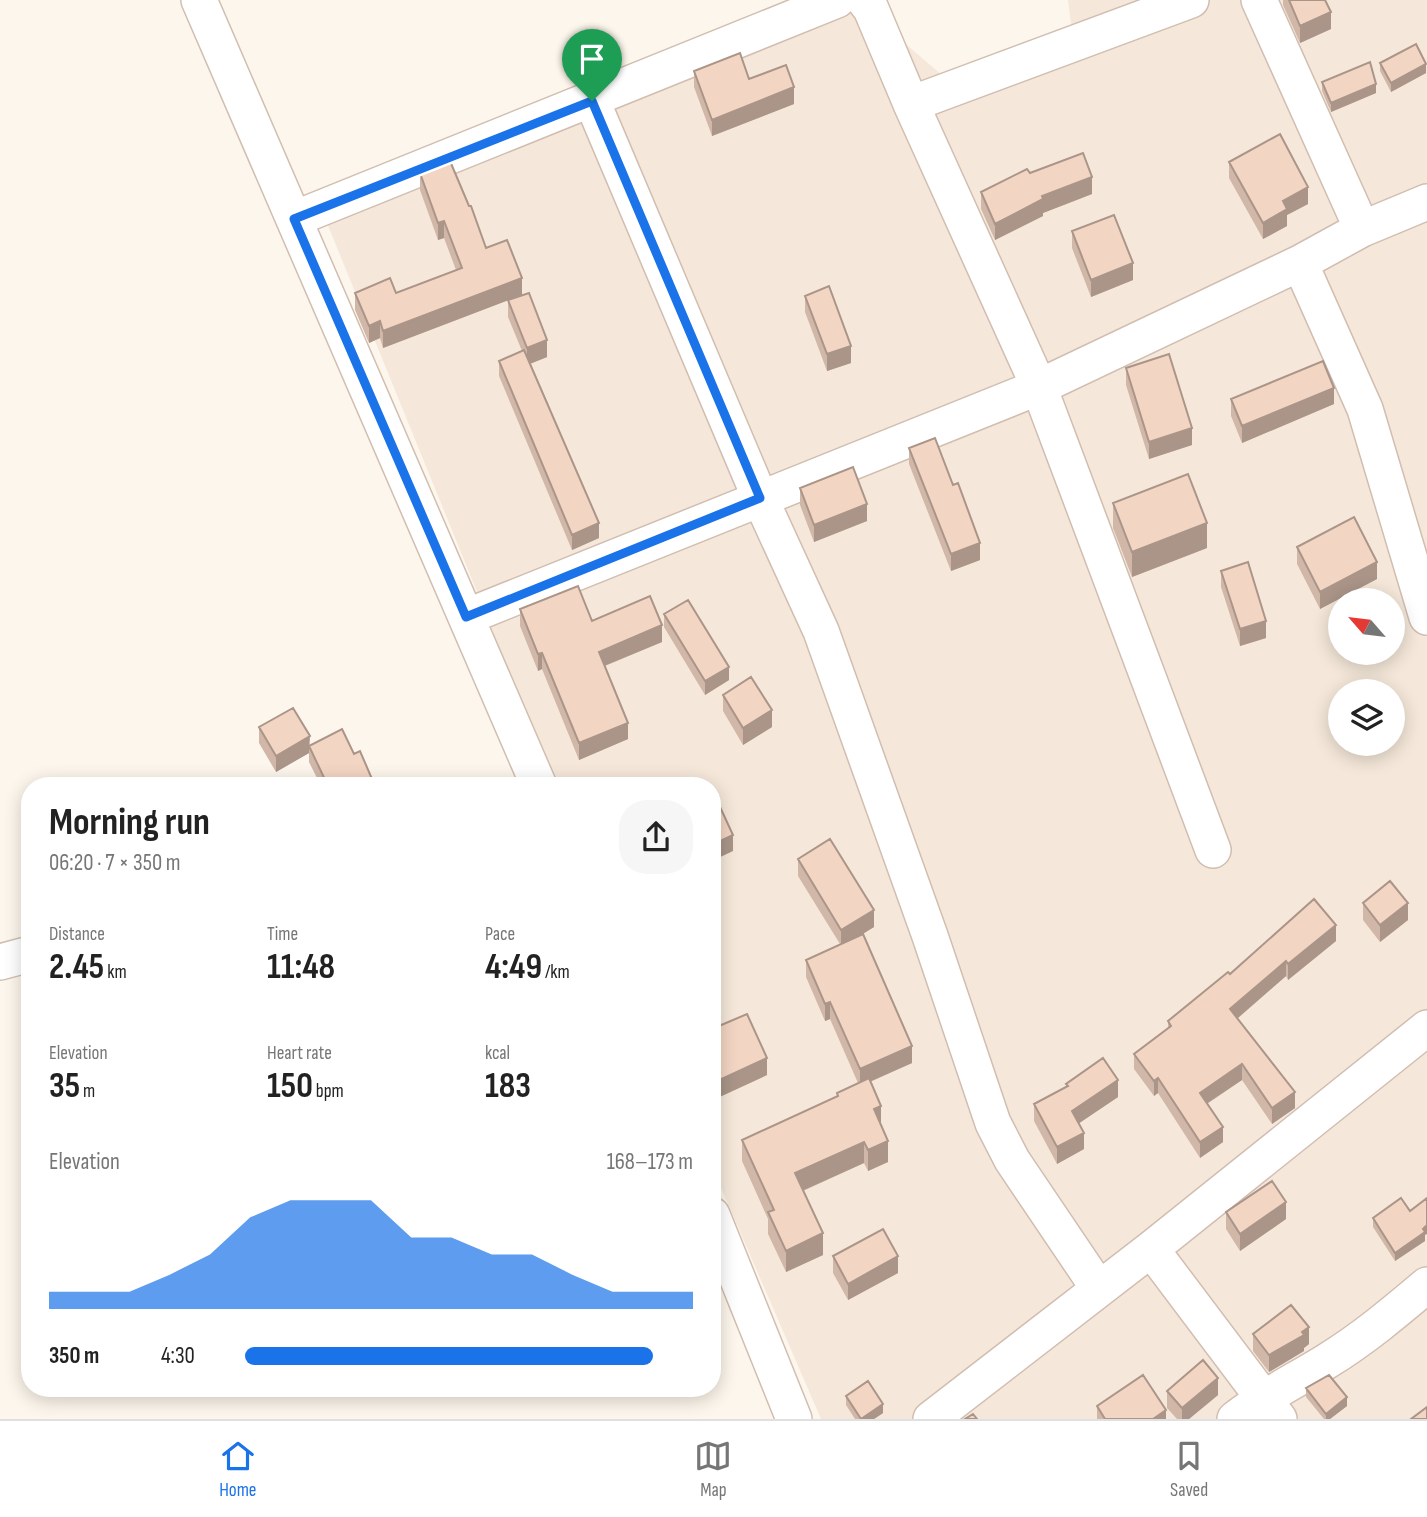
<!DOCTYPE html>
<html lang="en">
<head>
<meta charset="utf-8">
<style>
	:root { --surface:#fff; --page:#f6f6f6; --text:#222; --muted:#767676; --line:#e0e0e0; --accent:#1a73e8 }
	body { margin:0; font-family:"Sofia Sans Condensed",sans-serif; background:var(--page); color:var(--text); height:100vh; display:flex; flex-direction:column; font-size:26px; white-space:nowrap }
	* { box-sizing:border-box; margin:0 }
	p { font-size:23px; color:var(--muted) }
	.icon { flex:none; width:38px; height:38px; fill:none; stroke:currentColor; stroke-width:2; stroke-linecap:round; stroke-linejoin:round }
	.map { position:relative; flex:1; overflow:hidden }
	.drawer { position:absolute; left:21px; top:777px; width:700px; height:620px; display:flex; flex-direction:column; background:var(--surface); border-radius:28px; box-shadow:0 4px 18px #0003 }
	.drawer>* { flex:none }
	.needle { width:46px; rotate:298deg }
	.controls { position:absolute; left:1328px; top:588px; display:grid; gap:14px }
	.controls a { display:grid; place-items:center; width:77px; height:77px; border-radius:50%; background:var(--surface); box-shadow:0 4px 18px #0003; font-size:35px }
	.pin { position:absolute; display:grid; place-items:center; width:60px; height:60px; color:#fff; margin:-72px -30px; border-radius:50% 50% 50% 0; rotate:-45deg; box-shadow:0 0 7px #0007 }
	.pin .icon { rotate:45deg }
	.round { display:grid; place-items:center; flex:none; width:74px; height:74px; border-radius:28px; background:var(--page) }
	.head { display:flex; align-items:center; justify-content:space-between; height:119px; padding:0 28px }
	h1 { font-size:38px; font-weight:700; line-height:52px }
	.figures { display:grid; grid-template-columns:repeat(3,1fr); gap:10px; height:119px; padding:7px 28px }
	.figures div { display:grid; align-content:center }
	.figures b { font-size:35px; font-weight:700 }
	.figures small { font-size:19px; font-weight:400 }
	.figures p { font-size:19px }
	.chart { height:196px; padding:14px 28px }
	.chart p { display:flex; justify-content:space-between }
	.chart svg { width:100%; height:126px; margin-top:7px; fill:var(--accent); opacity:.7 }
	ul { padding:0 28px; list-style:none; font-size:23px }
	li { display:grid; grid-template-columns:112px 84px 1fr; align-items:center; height:52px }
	li i { height:18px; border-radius:9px; background:var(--accent) }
	.menu { display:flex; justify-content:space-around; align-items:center; height:98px; border-top:2px solid var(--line); background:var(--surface); font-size:19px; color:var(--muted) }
	.menu a { display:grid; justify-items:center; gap:4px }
	.menu .on { color:var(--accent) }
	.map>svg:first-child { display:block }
	.residential { fill:#f5e8da; fill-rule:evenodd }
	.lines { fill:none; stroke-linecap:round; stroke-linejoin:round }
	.minor-casing { stroke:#d1beb0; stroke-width:38 }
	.minor { stroke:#fff; stroke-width:35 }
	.wall { fill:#d1b7a8 }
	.shaded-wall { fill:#aa9588 }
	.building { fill:#f3d5c3; stroke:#aa9588; stroke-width:2 }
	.route-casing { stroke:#fff; stroke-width:14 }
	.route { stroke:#1a73e8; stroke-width:9 }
</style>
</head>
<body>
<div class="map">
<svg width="1427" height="1419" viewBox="0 0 1427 1419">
	<rect width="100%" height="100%" fill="#fdf6ec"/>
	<!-- residential -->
	<path class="residential" d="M854,0L949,81L1073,39L1068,0H1427V1419H821L712,1167V786H556L316,196ZM1340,600H1393V653H1340ZM1340,691H1393V744H1340Z"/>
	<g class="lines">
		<!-- minor casing -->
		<g class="minor-casing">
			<path id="minor" d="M199,0L539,786
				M864,0L871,9L911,104L1039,387L1213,850
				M1259,0L1362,229
				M592,101L760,498L821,631L930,936L993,1123L1012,1160L1099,1289
				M911,104L1191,0
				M294,219L837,0
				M1300,263L1365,409L1427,617
				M466,617L1039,387L1300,263L1362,229L1427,202
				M0,962L30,954
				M712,1215L794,1419
				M1151,1249L1279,1419
				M931,1419L1151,1249L1427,1028
				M1235,1419C1265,1395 1295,1381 1327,1361C1363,1339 1395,1312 1427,1285"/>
		</g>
		<!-- minor -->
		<use href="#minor" class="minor"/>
	</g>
	<!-- wall -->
	<path class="wall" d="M1283,0H1325L1331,29L1300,43L1283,5Z
		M1380,63L1426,73L1391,92L1380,71Z
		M694,71L749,79L794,104L712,136L694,87Z
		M1322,82L1376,93L1331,112L1322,91Z
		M1229,162L1308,204L1287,215V226L1263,239L1229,178Z
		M420,173L486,248L522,295L383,348L380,338L369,343L355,310V293H396L456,270L444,238L438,240L420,190Z
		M1030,173L1092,194L1043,213V216L995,240L981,209V192Z
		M1072,231L1133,280L1091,297L1072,248Z
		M805,296L851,363L827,371L805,312Z
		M508,300L547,357L530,364L599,538L572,550L499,376V361L522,351L508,317Z
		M1126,368L1192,445L1149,459L1126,385Z
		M1231,399L1334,404L1242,443L1231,416Z
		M909,448L980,560L951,571L909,464Z
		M800,488L867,521L814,542L800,505Z
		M1113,503L1207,548L1132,577L1113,528Z
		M1297,547L1377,579L1320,609L1297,564Z
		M1221,571L1266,638L1240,646L1221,587Z
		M520,609L592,621L662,642L605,666L628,739L579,760L542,669L538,671L520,626Z
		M664,614L729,680L705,695L664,627Z
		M723,695L772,727L743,745L723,711Z
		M259,727L310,746L354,754L375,786H321L309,762V753L276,772L259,743Z
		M798,859L874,927L863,934L912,1063L870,1082L881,1125L888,1162L868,1171L864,1163L803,1191L823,1255L786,1272L768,1234V1219L742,1161V1140L837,1097V1093L858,1083L830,1019L825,1021L806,977V960L840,944L798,876Z
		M1363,903L1408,920L1380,942L1363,920Z
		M1336,941L1288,980L1286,976L1237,1018L1295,1108L1272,1124L1242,1080L1207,1104L1223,1142L1200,1158L1158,1093L1154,1096L1134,1069V1054L1168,1029V1021L1230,974Z
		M712,1029L767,1075L713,1100L712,1097Z
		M1066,1084L1118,1097L1079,1123L1084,1149L1057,1164L1034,1121V1104L1066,1087Z
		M1226,1212L1286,1219L1240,1251L1226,1229Z
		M1373,1218L1425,1235V1241L1395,1261L1373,1227Z
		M833,1256L898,1273L848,1300L833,1273Z
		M1253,1334L1309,1344L1304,1348V1351L1269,1372L1253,1351Z
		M1306,1388L1347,1406L1330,1419H1324L1306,1397Z
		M1167,1391L1218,1395L1189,1419H1177L1167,1408Z
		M846,1396L883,1413L874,1419H855L846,1405Z
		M1097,1406L1166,1419H1097Z"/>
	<!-- shaded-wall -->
	<path class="shaded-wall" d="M1331,12V29L1300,43V26Z
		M1426,64V73L1391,92V83Z
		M1376,84V93L1331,112V103Z
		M794,87V104L712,136V120Z
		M1092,177V194L1043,213V216L995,240V224L1042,196Z
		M1308,187V204L1287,215V226L1263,239V223L1283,201Z
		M444,221V238L438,240V223Z
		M1133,263V280L1091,297V280Z
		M522,278V295L383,348V331Z
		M380,321V338L369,343V326Z
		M547,340V357L527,365V348Z
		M851,346V363L827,371V354Z
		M1334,388V404L1242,443V426Z
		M1192,428V445L1149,459V442Z
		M867,504V521L814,542V525Z
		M599,523V538L572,550V535Z
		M1207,523V548L1132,577V552Z
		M980,543V560L951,571V554Z
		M1377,562V579L1320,609V592Z
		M1266,621V638L1240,646V629Z
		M662,625V642L599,668V652Z
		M542,653V669L538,671V654Z
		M729,667V680L705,695V681Z
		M772,710V727L743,745V728Z
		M628,723V739L579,760V743Z
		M310,736L309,753L276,772V756Z
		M733,835V851L712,861V845Z
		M1408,903V920L1380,942V925Z
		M874,910V927L841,947V930Z
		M1336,925V941L1288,980V964Z
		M1286,961V976L1230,1025V1009Z
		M830,1002V1019L825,1021V1004Z
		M912,1046V1063L860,1086V1069Z
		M767,1058V1075L713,1100V1083Z
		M1242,1064V1080L1200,1108V1093Z
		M1158,1078V1093L1154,1096V1081Z
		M1118,1080V1097L1072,1128V1111Z
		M1295,1092V1108L1272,1124V1108Z
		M881,1106V1128L874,1109Z
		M1223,1127V1142L1200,1158V1142Z
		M1084,1133V1149L1057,1164V1147Z
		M888,1141V1162L868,1171V1150Z
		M864,1142V1163L795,1194V1173Z
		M1286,1202V1219L1240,1251V1234Z
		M1427,1225V1234L1425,1235V1241L1395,1261V1253Z
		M823,1233V1255L786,1272V1251Z
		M898,1256V1273L848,1300V1284Z
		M1309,1327V1344L1304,1348V1351L1269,1372V1355Z
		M1218,1378V1395L1189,1419H1182V1408Z
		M1347,1397V1406L1330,1419H1326V1414Z
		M883,1404V1413L874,1419H861Z
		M1166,1410V1419H1153Z"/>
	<!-- building -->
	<path class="building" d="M1289,0H1325L1331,12L1300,26Z
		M1416,44L1426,64L1391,83L1380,63Z
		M740,53L749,79L786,65L794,87L712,120L694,71Z
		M1370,62L1376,84L1331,103L1322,82Z
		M1280,134L1308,187L1283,201L1287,209L1263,223L1229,162Z
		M1083,153L1092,177L1042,196L1043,199L995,224L981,192L1027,169L1030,173Z
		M450,161L469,206H471L486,248L507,240L522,278L383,331L380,321L369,326L355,293L390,278L396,293L462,268L444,221L438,223L420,173Z
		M1114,215L1133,263L1091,280L1072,231Z
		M829,286L851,346L827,354L805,296Z
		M529,293L547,340L527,348L508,300Z
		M524,350L599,523L572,535L499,361Z
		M1169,354L1192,428L1149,442L1126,368Z
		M1323,361L1334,388L1242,426L1231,399Z
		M935,438L953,485L958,483L980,543L951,554L909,448Z
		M853,467L867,504L814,525L800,488Z
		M1188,474L1207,523L1132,552L1113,503Z
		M1354,517L1377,562L1320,592L1297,547Z
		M1248,562L1266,621L1240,629L1221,571Z
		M578,586L592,621L650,596L662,625L599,652L628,723L579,743L542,653L538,654L520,609Z
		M688,600L729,667L705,681L664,614Z
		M751,677L772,710L743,728L723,695Z
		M293,708L310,736L276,756L259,727Z
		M342,729L354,754L360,751L375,786H328L309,746Z
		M720,807L733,835L712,845V811Z
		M830,839L874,910L841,930L798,859Z
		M1390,881L1408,903L1380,925L1363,903Z
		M1314,899L1336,925L1288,964L1286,961L1230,1009L1295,1092L1272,1108L1242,1064L1200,1093L1223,1127L1200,1142L1158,1078L1154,1081L1134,1054L1171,1026L1168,1021L1228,972L1230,974Z
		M863,934L912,1046L860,1069L830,1002L825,1004L806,960Z
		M747,1014L767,1058L713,1083L712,1081V1029Z
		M1103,1058L1118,1080L1072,1111L1084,1133L1057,1147L1034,1104L1068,1086L1066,1084Z
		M869,1078L881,1106L874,1109L888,1141L868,1150L864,1142L795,1173L823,1233L786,1251L768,1212L774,1210L742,1140L838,1096L837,1093Z
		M1272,1181L1286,1202L1240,1234L1226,1212Z
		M1401,1198L1410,1211L1427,1198V1225L1423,1229L1425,1232L1395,1253L1373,1218Z
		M883,1229L898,1256L848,1284L833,1256Z
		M1291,1305L1309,1327L1302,1332L1304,1335L1269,1355L1253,1334Z
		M1203,1360L1218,1378L1182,1408L1167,1391Z
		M1143,1375L1166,1410L1153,1419H1105L1097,1406Z
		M1329,1375L1347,1397L1326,1414L1306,1388Z
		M868,1381L883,1404L861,1419L846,1396Z
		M1427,1407V1419H1411Z
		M973,1414L977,1419H965Z"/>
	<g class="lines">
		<!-- route casing -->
		<g class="route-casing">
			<path id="route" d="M592,101L760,498L466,617L294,219Z"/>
		</g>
		<!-- route -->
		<use href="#route" class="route"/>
	</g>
</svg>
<div class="controls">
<a><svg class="needle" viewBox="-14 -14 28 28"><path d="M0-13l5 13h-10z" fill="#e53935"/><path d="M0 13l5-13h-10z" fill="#767676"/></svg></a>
<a><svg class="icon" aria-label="layers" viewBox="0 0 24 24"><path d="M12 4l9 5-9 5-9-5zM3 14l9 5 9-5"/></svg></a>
</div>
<div class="pin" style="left:592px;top:101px;background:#1e9e55"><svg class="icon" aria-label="arrive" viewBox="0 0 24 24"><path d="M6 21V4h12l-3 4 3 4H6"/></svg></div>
<section class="drawer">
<div class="head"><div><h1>Morning run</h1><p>06:20 · 7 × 350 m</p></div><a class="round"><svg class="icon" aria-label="share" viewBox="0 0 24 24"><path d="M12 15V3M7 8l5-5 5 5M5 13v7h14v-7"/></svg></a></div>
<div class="figures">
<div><p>Distance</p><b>2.45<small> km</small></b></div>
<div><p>Time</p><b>11:48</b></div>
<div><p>Pace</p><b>4:49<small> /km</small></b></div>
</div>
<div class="figures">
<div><p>Elevation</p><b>35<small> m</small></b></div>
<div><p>Heart rate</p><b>150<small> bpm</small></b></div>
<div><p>kcal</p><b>183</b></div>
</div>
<div class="chart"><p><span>Elevation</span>168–173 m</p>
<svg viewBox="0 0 160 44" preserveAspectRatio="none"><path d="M0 44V38L10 38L20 38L30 32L40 25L50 12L60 6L70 6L80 6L90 19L100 19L110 25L120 25L130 32L140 38L150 38L160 38V44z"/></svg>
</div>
<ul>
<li><b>350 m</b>4:30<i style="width:91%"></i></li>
</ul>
</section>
</div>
<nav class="menu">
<a class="on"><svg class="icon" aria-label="home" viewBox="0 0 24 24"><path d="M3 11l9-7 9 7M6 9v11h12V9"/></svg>Home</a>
<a><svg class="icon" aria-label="map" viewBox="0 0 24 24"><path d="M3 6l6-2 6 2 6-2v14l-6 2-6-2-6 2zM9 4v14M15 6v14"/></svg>Map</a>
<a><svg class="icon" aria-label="saved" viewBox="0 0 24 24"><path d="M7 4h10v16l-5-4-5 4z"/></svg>Saved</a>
</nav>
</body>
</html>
